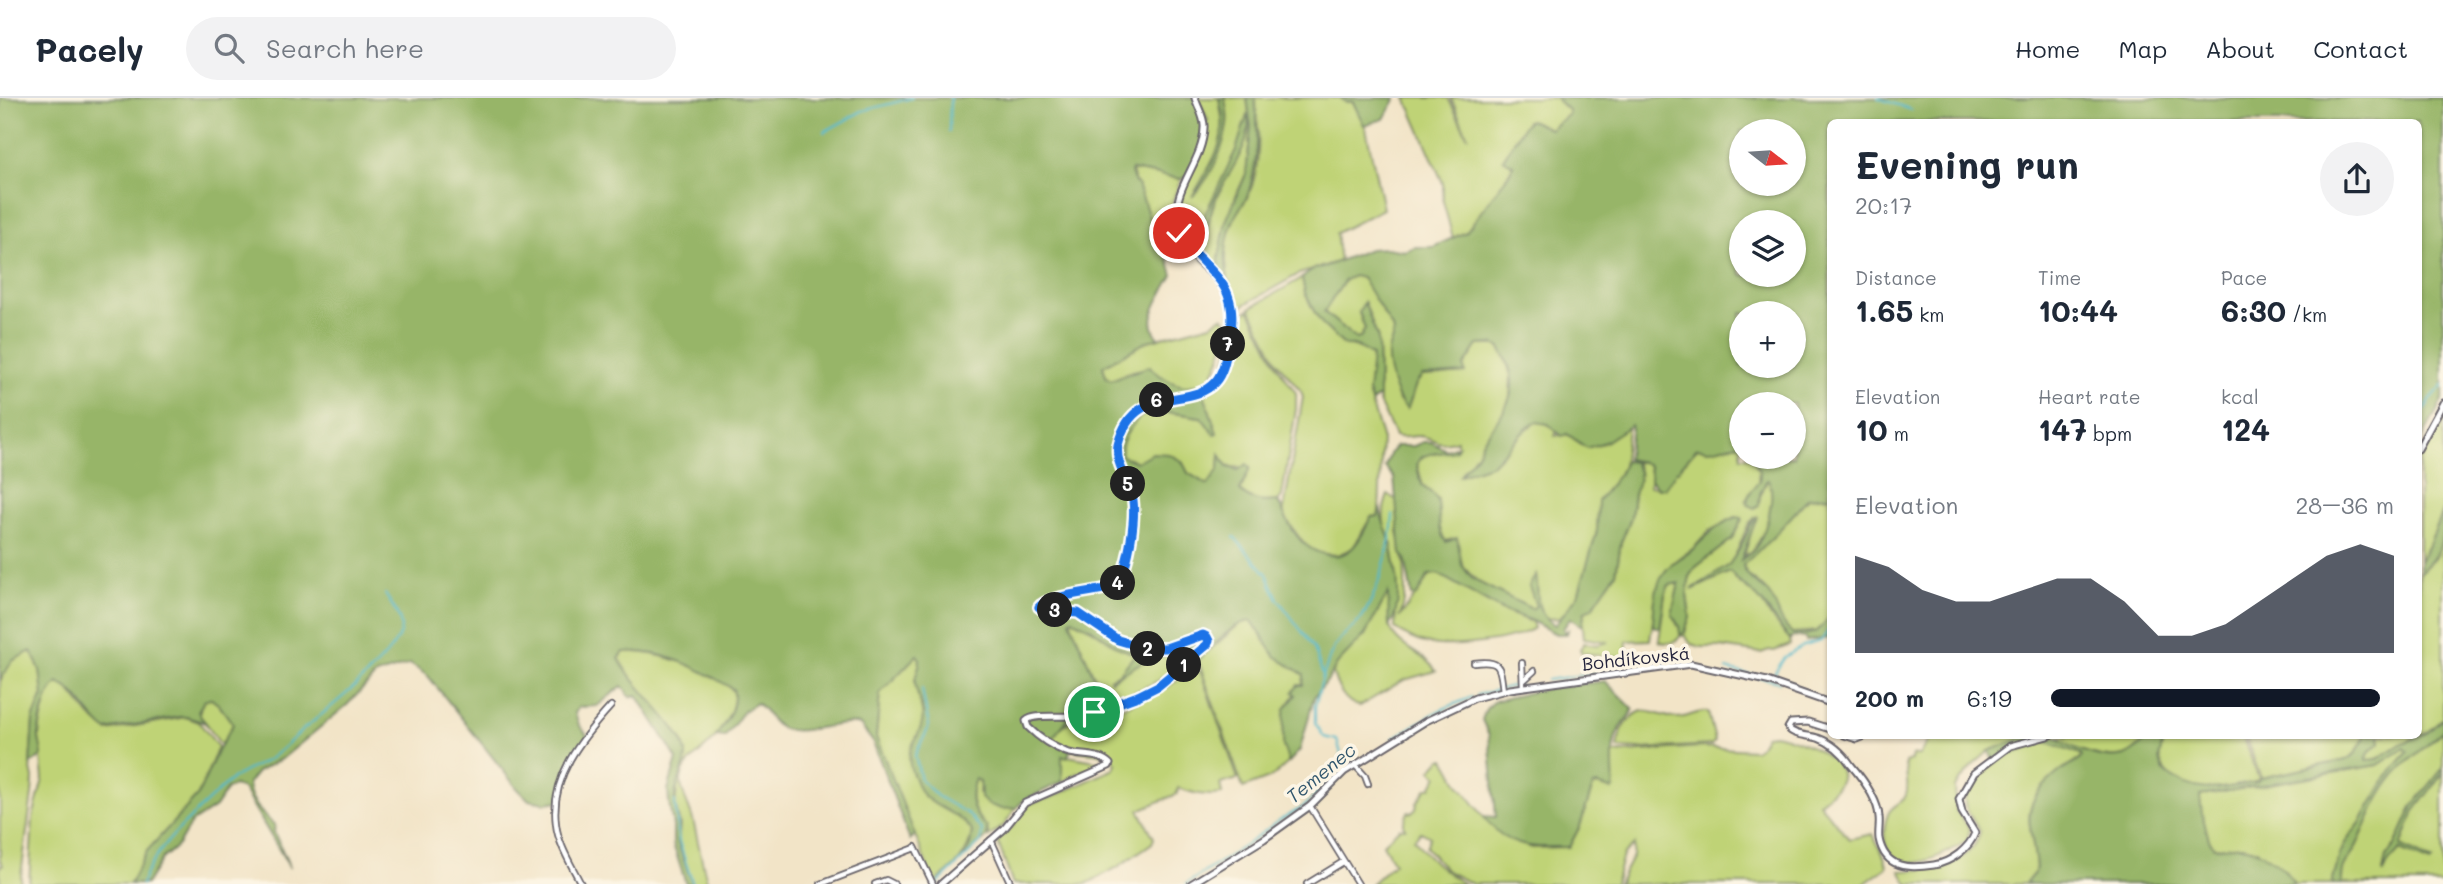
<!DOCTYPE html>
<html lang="en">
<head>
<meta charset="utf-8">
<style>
	:root { --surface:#fff; --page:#f2f2f3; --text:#1f2937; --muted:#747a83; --line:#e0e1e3; --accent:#111827 }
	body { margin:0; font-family:Mali,sans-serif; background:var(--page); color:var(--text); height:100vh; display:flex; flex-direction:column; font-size:26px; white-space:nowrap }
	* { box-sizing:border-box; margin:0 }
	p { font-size:23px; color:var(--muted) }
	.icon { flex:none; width:38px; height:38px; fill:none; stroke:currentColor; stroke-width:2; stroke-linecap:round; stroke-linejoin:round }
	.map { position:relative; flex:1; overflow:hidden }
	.sheet { position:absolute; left:1827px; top:21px; width:595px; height:620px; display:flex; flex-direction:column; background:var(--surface); border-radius:10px; box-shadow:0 2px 5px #0004 }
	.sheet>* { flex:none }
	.needle { width:46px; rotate:107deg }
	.controls { position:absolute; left:1729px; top:21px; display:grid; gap:14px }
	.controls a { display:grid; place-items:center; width:77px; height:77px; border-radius:50%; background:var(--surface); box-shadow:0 2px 5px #0004; font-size:35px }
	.pin { position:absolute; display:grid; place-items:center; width:60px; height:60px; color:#fff; margin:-30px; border:4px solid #fff; border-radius:50%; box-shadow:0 2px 7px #0007 }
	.km { position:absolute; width:35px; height:35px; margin:-18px; border-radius:50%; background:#222; color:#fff; font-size:19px; line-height:35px; text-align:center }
	.round { display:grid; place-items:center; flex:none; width:74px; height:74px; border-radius:37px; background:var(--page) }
	.head { display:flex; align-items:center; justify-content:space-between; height:119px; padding:0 28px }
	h1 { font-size:38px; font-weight:700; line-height:52px }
	.figures { display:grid; grid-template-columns:repeat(3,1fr); gap:10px; height:119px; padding:7px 28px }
	.figures div { display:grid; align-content:center }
	.figures b { font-size:30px; font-weight:700 }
	.figures small { font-size:19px; font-weight:400 }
	.figures p { font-size:19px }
	.chart { height:196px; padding:14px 28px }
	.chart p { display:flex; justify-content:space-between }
	.chart svg { width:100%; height:126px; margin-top:7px; fill:var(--accent); opacity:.7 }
	ul { padding:0 28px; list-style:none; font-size:23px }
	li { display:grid; grid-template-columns:112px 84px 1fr; align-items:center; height:52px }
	li i { height:18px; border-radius:9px; background:var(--accent) }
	header { display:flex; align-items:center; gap:42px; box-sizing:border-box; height:98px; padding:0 35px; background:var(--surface); border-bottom:2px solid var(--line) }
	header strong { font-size:33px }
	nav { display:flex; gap:38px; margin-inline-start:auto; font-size:24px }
	.search { width:490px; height:63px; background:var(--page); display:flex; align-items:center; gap:18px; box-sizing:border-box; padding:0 24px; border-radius:38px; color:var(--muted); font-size:26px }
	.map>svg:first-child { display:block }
	.green { fill:#bfd376; stroke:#707a58; stroke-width:2 }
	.forest { fill:#97b567; stroke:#5c6c51; stroke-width:2; fill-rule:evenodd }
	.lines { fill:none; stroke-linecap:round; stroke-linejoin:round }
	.stream { stroke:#4eb8cb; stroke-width:2 }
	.minor-casing { stroke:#6b666c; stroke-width:8 }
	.tertiary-casing { stroke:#6b666c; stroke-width:9 }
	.minor { stroke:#fff; stroke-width:4.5 }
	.tertiary { stroke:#fff; stroke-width:5 }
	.route-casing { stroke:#fff; stroke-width:14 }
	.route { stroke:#1a73e8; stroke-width:9 }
	.labels { text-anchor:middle; stroke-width:7; stroke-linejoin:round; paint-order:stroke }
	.street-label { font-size:18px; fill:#22223b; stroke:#fcf5e5 }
	.water-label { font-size:19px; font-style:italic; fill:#31566d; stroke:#fcf5e5 }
</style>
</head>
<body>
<header>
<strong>Pacely</strong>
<div class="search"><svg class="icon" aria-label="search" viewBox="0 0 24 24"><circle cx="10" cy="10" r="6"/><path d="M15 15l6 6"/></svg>Search here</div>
<nav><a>Home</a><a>Map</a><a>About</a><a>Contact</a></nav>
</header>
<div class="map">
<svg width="2443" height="786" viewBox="0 0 2443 786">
	<rect width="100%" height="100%" fill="#fcf5e5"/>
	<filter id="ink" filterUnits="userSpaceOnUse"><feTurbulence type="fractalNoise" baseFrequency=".0143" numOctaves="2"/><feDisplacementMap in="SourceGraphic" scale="14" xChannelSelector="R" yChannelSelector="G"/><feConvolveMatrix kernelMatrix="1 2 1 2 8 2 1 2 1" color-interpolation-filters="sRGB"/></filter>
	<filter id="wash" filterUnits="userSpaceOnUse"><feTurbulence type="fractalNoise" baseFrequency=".00686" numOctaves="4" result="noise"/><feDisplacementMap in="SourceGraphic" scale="28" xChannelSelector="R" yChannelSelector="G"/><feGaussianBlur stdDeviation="1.57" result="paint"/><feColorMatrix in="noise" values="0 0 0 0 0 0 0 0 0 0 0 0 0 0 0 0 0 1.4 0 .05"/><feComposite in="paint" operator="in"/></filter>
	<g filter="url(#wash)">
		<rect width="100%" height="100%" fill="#f2e4c7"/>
		<!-- green -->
		<path class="green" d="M1198,0H1219L1224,33L1217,55C1227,36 1231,21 1224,0H1247L1251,29L1246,76L1235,100L1220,179L1202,160C1207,140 1207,120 1216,101C1227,75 1243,54 1249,26L1248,21L1231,65L1209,108L1201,141L1199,145L1193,146L1192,119L1191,147L1189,146C1164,108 1194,60 1208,22Z
			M1255,0H1341L1346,4H1353L1366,30L1383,111L1336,135L1340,163L1299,176L1240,209L1235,207C1225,175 1220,148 1236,116C1240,110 1245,104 1248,98C1262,68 1259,31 1255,0Z
			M1406,0H1448L1468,39L1451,0H1555L1569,13L1568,17L1550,31C1541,32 1536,20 1527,23L1504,60L1513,67L1502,88L1466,134L1453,140L1443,103V85Z
			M1132,72L1181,81L1173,102V137L1166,144L1156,140L1138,87L1135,86Z
			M1354,177L1359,178L1366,184L1395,233L1388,257L1390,268L1399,303L1408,310L1416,286L1422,278L1464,275V268L1478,247H1497L1505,258L1511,278L1510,300L1503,317L1483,343L1480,351L1461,377L1493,366L1526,331L1536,324H1544L1557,332L1555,338L1567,336L1587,350L1605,344L1625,329L1628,331L1623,368L1617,380L1605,393L1594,447L1578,497L1561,520L1545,521L1537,504L1536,477L1531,491L1536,508L1532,511C1510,503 1475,488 1463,467C1458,460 1457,448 1457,440L1445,443L1439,432L1438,402L1423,388L1417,366L1424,357L1457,352V342C1432,350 1436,338 1418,338C1409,338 1404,341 1395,338L1379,304L1378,241L1365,205L1359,215L1365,231L1360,240L1356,241L1324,214L1345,182Z
			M1302,180L1305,195L1316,217L1324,228L1345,248C1356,248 1368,250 1373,262L1368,295L1382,339L1379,415L1378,418L1371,419L1353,450L1337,457L1316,455L1304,446L1283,417L1303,299L1301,293L1277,264L1250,210Z
			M1249,211L1278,269L1296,295V311L1282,398L1278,403C1263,405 1251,404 1240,393L1250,370C1242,368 1236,371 1227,368L1220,358L1219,371L1208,387L1188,375L1184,367L1144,361L1136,364L1130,360L1122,359C1120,348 1123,342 1129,332C1131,329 1136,322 1139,319C1152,310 1186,317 1201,319L1217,335L1204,296L1218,287L1222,281L1236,222Z
			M1222,219L1228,224C1223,254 1215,304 1173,285C1161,280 1152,270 1137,272C1129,273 1119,279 1111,282L1106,279L1103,268L1148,243L1211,226Z
			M2443,318V414L2430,444L2419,463V359Z
			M1738,346L1741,347V359H1750L1759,370L1758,385L1746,402L1759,401L1767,382L1770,384C1777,406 1764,447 1744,458L1756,419C1742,430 1741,453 1729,467C1719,479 1703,483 1692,492L1730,474L1738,484L1758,499L1776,526L1790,541V547L1774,553L1769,552L1761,555L1720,549H1700L1691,546L1685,538H1680C1676,546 1665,546 1659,543L1665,496L1669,487L1679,485L1672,516L1680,532L1685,535L1690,517L1687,497L1690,477L1696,469L1732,441L1742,421L1736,419L1709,433L1694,450L1672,465L1654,516L1650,542L1627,543L1626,560L1582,555L1580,551L1584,545L1597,547L1608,544L1584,540L1582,519L1616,475L1621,444L1631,420L1634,396L1640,376L1636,364H1642L1649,368L1651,381L1649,388L1665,390C1674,374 1686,363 1697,350L1709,352Z
			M1388,397L1397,402L1400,428L1398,434C1405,456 1409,500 1399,520L1432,475L1438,476L1501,512L1532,524L1534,530C1512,544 1451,551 1425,545C1413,543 1404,537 1395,530L1397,483L1392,446H1389C1383,428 1381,414 1388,397Z
			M1830,398V518L1819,533L1792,535C1777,524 1775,505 1764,491C1756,481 1743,479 1743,465L1808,400Z
			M2443,440V456L2440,457H2443V620C2428,637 2416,637 2399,648C2388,654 2380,662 2368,663L2366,657L2380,643L2379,637H2418L2419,475L2436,459Z
			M1388,495C1392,505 1386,519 1390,529C1396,550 1425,555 1436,573L1404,582L1360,608C1345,606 1336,588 1333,574L1338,565L1365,537Z
			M1072,521L1092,531L1118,549L1135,556L1122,573L1109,581L1144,563L1183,552L1200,543L1203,545L1158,583L1129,597L1074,614L1072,610L1074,607L1099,590L1070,523Z
			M1243,523H1252C1273,550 1273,559 1304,576L1305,583L1285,611L1283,648L1289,664L1272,679L1243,690L1198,562Z
			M30,552L40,571L43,596L33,622L30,666L33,680L32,696L20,785L0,786V768L3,767L0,762V583L12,563Z
			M624,554C654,552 715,571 734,594C735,611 724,630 712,643C702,655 679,666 681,686C682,695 690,711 693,722C698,743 702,765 708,786H693L678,744L680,727L675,706L678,684L686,660L683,644L671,627L640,594L619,561Z
			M917,556L920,561C920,568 916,577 916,583C915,602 932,621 916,639L931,703L964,723L972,733C969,757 954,771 934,785L876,639L880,595Z
			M1190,564L1201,575L1238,681L1220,686L1222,696C1205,699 1193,695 1178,690L1177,696L1139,712L1154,740L1152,745L1118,769L1086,786H1013L997,742L1011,730L1029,706L1052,699L1114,671L1116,665L1108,656C1088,655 1068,655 1053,642L1054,635L1067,625L1123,609L1166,590L1180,580Z
			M59,585L66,588L90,618L108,633L186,619L199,624L218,649L198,697L147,753L130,786H29L33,719L43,681L39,639L40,628L48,597L54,587Z
			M207,600L215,602L234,627L221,647L199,616L201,608Z
			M1642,613C1654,613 1663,619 1675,620C1687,621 1697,612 1708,614L1715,642L1712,647L1639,651L1617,650C1619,634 1627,619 1642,613Z
			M2443,633V670L2412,709L2395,748L2386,759L2383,773H2385L2389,763L2400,752L2431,763L2401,749L2414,713L2443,675V786H2342C2341,766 2347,767 2355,751C2367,727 2376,700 2394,678C2408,661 2427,648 2443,633Z
			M1774,636C1790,639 1854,660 1839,685C1835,693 1825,699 1819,705L1849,741L1873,736C1877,747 1886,758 1887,769L1864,786H1618L1633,758L1634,747L1623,757L1615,786H1472L1447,773L1426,749L1430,739L1421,734L1414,741C1428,760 1444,774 1464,786H1371L1394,765L1383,746L1400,730H1405L1403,727L1408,714L1412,715L1416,711L1417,705L1427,690H1431L1438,678L1431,672L1441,661H1445L1459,686L1490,727L1531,750L1569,749L1580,728L1593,688L1597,687L1613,691V655L1701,649L1754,652L1760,648L1766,637Z
			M1950,637H2030L1989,653L1972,668L1955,689L1956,713L1970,731L1967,743C1948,755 1898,783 1886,748C1883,739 1884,725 1888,716C1892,706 1903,706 1906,697C1910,687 1905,674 1905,664L1911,662L1912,658L1919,657L1928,643L1937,640L1948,642L1952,640Z
			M2097,637H2151C2143,644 2134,655 2124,658C2105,663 2076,651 2059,643V640Z
			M2164,637H2242L2259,681L2252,685C2237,687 2219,693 2203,691C2172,688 2149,668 2164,637Z
			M2245,637H2366L2356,655L2346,662L2261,680Z
			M2045,643L2081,656L2082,659C2075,665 2066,669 2059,675C2015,710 2032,722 2036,770L2035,774L2025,786H1908L1900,773C1928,772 1972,768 1980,734C1976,724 1966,716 1965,705C1964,698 1968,692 1972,686C1985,669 1999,657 2020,652C2029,649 2037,648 2045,643Z
			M2405,649L2408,654L2388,677L2360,725L2345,745L2332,786H2294C2288,771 2263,753 2248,749C2238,746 2217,755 2211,746C2202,734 2201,712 2199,698L2378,667Z
			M1062,657L1101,664L1102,667L1080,674L1062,684Z
			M975,681L980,682L979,695L1004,710H1016L1004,727L989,739L987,729C972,716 967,701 975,681Z"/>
		<!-- forest -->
		<path class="forest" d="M0,0H1198C1214,37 1206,44 1189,78L1181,81L1132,72L1131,75L1135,85L1138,87L1156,140L1163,144L1173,177C1163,196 1141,220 1159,240L1148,243L1103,268L1106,279L1111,282L1150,268C1154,274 1157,276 1163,279C1179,290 1193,291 1211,281L1218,287L1204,296L1217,335L1214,336L1201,319C1186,317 1152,310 1140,319C1136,322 1132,329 1129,332C1123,341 1120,348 1122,358L1136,364L1152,355L1169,356L1182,363L1188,375L1208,387L1219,371L1220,356L1227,369L1238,372L1247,366L1250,370L1240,393C1251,404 1263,405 1278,403C1289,427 1300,453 1329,457C1336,458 1344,457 1350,452C1359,445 1366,430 1371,419L1378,418L1380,409C1381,423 1388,433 1391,446C1396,469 1405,508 1389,528L1388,495L1365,537L1338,565L1328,582L1314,599L1300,652L1289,664L1283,648L1284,617L1285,611L1296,597L1293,594L1298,587H1303L1304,577L1275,558L1252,523C1231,524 1214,549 1198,562L1188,556L1202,545L1200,543L1184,552L1144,563L1110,583L1122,573L1135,556L1118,549L1092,531L1072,521L1070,523L1099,590L1074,607L1072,610L1074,614L1053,639L1061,649L1071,652L1067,659L1062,658V684L1024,702L1016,710L1001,711L987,706L981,700L980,683L975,681C967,701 972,716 987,729V739L961,762L970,747L972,733C958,714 940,713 924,698C919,694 917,685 914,679C900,647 921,646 923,618C923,606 914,592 915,582C916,575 920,568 920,561L917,557L880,595L876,639L915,737L910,742L873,644L860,627C837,621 797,641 778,628C769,622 766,610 756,605L744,613L725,639L716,638C725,625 738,608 733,591C700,571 664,551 624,554L619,560C632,589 685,631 686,656C687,669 676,684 675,698C674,707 677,715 679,724C680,731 677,739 678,745C682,759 688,773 693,786H686L673,746V728L669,705L668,692L677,661L637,597L630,599L622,588L597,608L579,609L575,615L579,627L588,638C573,658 563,679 559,703L545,705L529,702L517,690L428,578L410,566L376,577L347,607L283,660L257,674L248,685C248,699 263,719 275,727L274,734L290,770L243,691L234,688L227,691L215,709L191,725L178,747L162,761L146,786H130L147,753L198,697L215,658L233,626L219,607L210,600L204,603L198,613L200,618L206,625L186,619H179L106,632C88,619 79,593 58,585C47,593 38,626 39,640C40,646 42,652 42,658L30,666L33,622L43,597L40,572L31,553L12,563L0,583Z
			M1219,0H1224C1235,31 1214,77 1192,99C1212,65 1231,40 1219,0Z
			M1247,0H1255C1259,32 1259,62 1249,93C1247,102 1240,109 1236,117C1224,140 1223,168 1231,192L1201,160L1199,145L1205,116L1236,52L1247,17C1256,41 1225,80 1215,102C1207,120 1207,140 1202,160L1219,178V158L1226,123L1246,76L1251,29Z
			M1341,0H1396L1384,21L1364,27L1353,4L1343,3Z
			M1555,0H2443V301L2419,347L2418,24H1830V398L1808,400L1773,439L1743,467C1746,481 1760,486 1769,496C1779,509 1778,524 1792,535C1814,539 1818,534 1830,518V531L1827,536L1830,537V540L1806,543L1805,540L1793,538L1790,541C1778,529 1771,513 1759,501C1750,491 1738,485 1730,474L1692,491L1728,468L1739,452L1754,420L1757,419L1741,462C1747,458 1754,452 1758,446C1766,432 1777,397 1768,382L1766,383L1760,396L1759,407L1754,410L1747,406C1747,385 1774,387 1750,359H1794V306H1741V347L1738,346L1709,352L1697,350C1686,363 1674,374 1665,390H1658L1651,382L1649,368L1642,364L1627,361L1632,331L1631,327L1605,344L1587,350L1567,336L1562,338L1548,326L1536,324L1526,331L1493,366L1460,377C1464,371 1469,366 1474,360C1479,354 1480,347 1484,341C1507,310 1525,289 1500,250L1493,246L1478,247L1464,268L1465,275L1422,278L1416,286L1407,311C1395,301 1387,270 1388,254C1389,247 1393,240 1394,233L1362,180L1354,178L1345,182L1324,214L1356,241L1360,240L1365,231L1359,214L1364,204L1378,241L1379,298L1372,304L1368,294L1372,258L1357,248H1345L1324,228L1316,217L1305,195L1302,180L1314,171L1326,168L1370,151L1387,150L1404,153L1415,149H1433L1466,134L1511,73L1513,67L1503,61L1525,26L1530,22L1550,31L1568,17L1569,13ZM1741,33H1794V86H1741ZM1741,124H1794V177H1741ZM1741,215H1794V268H1741Z
			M1423,344H1431L1446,352L1458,348L1454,353C1438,357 1410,351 1419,377C1419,378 1422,386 1422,387C1426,393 1435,394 1437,402C1442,420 1435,427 1446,444L1457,440L1462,467L1472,481L1532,511L1536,508L1529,488L1536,477C1540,497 1532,514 1555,527L1578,497L1597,433L1598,403L1620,375L1625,363L1634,364L1639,374L1638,386L1634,396L1631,420L1621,444L1616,475L1592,510L1585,513L1582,528L1570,520L1563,531L1565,534L1568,532L1567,536H1556L1530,522L1502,512L1438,476L1429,477L1416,498H1412L1405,460L1401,456L1394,380L1385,369L1391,354L1396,348H1414Z
			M2443,414C2443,447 2443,453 2419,475V463L2430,444Z
			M1736,419L1742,420L1732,441L1696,469L1690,477L1687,497L1690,520L1685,531V535L1680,536L1679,528L1672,516L1679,485L1669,487L1665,496L1660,530L1653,528C1654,507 1654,481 1671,467C1678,461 1687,457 1693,451C1709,436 1716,428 1736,419Z
			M1605,583L1633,611C1629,620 1622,626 1618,634C1609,653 1615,673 1613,692L1597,687L1593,688L1580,728L1569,749C1529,749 1510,753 1483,718L1496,719L1489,637L1482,622L1486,611L1495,603L1549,590Z
			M2443,620V633C2427,648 2408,661 2394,678C2376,700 2367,727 2355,751C2347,767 2341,766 2342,786H2332L2340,756L2345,745L2360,725L2388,677L2408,654L2405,650L2378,667L2200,698L2202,716L2210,745L2214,749C2223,750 2232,747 2241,748C2259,749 2288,770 2294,786H2025L2035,774L2036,770C2032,722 2015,710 2059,674C2066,668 2075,666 2082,659L2081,656L2045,643C2032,651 2009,656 1993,662L1989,653L2030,637H2053C2068,649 2103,664 2125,658C2134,655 2143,644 2151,637H2164L2159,661L2164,674C2199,698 2217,691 2256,684L2261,680L2346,662L2356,655L2366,637H2379L2380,645L2370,653L2366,662L2378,661L2401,646L2427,635Z
			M2443,670V675L2414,713L2401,748L2432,763L2430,765L2400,752L2389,764L2383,776L2386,759L2395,748L2412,709Z"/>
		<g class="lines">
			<!-- stream -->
			<path class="stream" d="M1878,0L1912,12
				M949,33L950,0
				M824,34L862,13L912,0
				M2418,323L2430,302L2443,287
				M1234,439L1267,476L1278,501L1314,550L1323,578L1315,608V625L1324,639L1337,642L1341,656L1339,671
				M1726,571L1779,584
				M1324,576C1328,564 1331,551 1340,541C1346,534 1355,529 1360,522C1377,499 1392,445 1393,417
				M1772,579L1785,559L1804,548L1821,543L1830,530
				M1547,582L1679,563L1690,564
				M922,591L928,623V631L915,657L921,682L937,698L968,716L982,732L981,744L937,786
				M1477,597L1520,586
				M1393,640L1438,613L1472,599
				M675,703L679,743L693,786
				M141,786C158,744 196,716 227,685C238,675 256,669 269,661C282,652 293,640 305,630C326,613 399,556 401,530C401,518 391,506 385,496
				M1186,786L1246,747L1278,723L1302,710L1342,671L1359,662"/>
		</g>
	</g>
	<g filter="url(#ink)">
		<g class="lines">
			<!-- minor casing -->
			<g class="minor-casing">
				<path id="minor" d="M1474,565C1502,561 1500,570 1503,593
					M1522,565L1523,589
					M1523,583L1534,573
					M1355,667L1365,678L1368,686
					M1310,708L1358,786
					M991,742L1011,786
					M915,749L933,786
					M581,786C572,768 558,746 556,726C550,679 581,641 611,608
					M821,786L915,750
					M875,786L886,782L894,786
					M1307,786L1343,764"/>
			</g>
			<!-- tertiary casing -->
			<g class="tertiary-casing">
				<path id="tertiary" d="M2418,351L2443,305
					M1830,631L1808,624L1791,625L1788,630C1794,638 1808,637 1818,640C1832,645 1843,655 1851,667C1862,680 1878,702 1879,719C1880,726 1878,734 1879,741C1885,771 1909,771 1934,767C1951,764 1969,751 1975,735L1962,714L1959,701L1974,675L2010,648L2051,637
					M1844,637L1857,641L1867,637
					M941,786L1004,731L1025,705L1109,668L1110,666C1100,655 1080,659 1066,654C1053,649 1038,639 1028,629L1026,623C1035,614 1068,621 1083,617C1136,603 1170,584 1208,545L1209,540L1203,537L1166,550H1145L1118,542L1078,515L1043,512L1039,509L1042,504L1109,490L1117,486C1129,467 1139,415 1131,393C1126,376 1114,362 1120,343C1138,283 1197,312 1217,281C1224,271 1226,257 1228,246C1246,168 1186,179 1177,126C1171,90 1203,65 1204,30C1205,20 1198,10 1195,0
					M1191,786L1264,741L1310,708L1344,674L1426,623L1475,600L1510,591L1691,566L1767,583L1830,605"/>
			</g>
			<!-- minor -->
			<use href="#minor" class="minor"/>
			<!-- tertiary -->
			<use href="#tertiary" class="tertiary"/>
		</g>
	</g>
	<g class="lines" filter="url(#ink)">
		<!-- route casing -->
		<g class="route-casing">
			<path id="route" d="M1094,614L1138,598L1158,588L1207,547L1209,543L1207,539L1203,537L1166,550H1145L1118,542L1078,515L1043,512L1039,509C1046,498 1094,494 1109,490L1117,486C1129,468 1138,414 1131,393C1126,378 1115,364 1118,347C1133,284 1191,312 1215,284C1224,274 1226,258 1229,244C1232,228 1234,213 1228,197C1220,175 1192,158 1179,135"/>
		</g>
		<!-- route -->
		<use href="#route" class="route"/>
	</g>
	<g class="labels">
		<!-- street labels -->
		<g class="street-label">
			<text transform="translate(1636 561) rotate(-6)" y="6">Bohdíkovská</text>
		</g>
		<!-- water labels -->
		<g class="water-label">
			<text transform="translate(1321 675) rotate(-39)" y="7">Temenec</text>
		</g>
	</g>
</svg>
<div class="controls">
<a><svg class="needle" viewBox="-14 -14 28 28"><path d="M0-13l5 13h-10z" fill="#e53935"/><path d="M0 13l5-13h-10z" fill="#747a83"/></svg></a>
<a><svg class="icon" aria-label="layers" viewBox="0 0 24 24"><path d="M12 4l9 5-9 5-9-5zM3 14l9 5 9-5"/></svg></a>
<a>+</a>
<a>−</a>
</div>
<div class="pin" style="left:1094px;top:614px;background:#1e9e55"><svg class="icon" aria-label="arrive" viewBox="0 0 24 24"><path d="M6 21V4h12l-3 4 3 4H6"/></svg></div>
<div class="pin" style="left:1179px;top:135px;background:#d93025"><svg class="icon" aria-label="check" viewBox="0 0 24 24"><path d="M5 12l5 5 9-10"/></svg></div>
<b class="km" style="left:1184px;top:567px">1</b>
<b class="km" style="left:1148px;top:551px">2</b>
<b class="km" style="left:1055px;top:512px">3</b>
<b class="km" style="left:1118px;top:485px">4</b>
<b class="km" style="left:1128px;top:386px">5</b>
<b class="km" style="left:1157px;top:302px">6</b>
<b class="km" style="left:1228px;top:246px">7</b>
<section class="sheet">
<div class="head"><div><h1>Evening run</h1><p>20:17</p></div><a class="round"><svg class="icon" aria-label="share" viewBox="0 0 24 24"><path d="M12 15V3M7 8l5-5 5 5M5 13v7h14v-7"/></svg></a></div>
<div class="figures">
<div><p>Distance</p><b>1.65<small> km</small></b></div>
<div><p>Time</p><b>10:44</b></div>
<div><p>Pace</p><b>6:30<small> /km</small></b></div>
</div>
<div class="figures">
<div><p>Elevation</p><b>10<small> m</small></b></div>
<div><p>Heart rate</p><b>147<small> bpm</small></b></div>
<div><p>kcal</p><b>124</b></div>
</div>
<div class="chart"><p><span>Elevation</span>28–36 m</p>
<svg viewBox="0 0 160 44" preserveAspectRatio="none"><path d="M0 44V10L10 14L20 22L30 26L40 26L50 22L60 18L70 18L80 26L90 38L100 38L110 34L120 26L130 18L140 10L150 6L160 10V44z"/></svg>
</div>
<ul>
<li><b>200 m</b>6:19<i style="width:96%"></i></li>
</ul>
</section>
</div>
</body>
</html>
